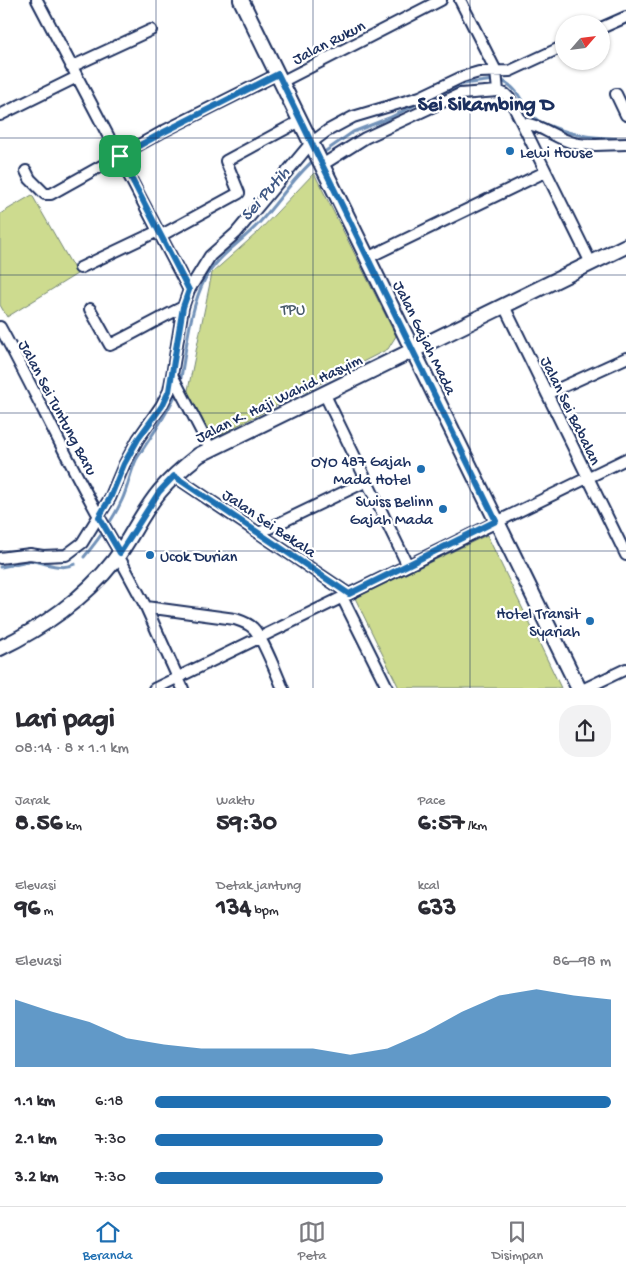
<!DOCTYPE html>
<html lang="id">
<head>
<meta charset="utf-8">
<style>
	:root { --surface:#fff; --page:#f2f2f3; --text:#2b2b33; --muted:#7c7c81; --line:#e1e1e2; --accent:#1f6fb2 }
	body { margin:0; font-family:"Gochi Hand",sans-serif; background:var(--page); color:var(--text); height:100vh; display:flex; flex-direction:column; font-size:19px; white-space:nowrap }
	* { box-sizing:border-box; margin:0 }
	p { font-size:16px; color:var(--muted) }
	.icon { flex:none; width:28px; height:28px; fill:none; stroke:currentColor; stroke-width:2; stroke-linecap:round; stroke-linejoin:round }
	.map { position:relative; height:688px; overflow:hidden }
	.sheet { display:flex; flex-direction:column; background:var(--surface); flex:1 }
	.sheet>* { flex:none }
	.needle { width:32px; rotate:62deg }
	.fabs { position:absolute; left:555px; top:15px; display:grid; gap:10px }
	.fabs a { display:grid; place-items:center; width:55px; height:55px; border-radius:50%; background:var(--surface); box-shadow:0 1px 4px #0004; font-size:25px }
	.pin { position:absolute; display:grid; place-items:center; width:42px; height:42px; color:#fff; margin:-21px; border-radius:10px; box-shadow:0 2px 8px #0006 }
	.round { display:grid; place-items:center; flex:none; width:52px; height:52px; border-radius:20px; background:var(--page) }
	.overview { display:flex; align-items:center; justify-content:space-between; height:85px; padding:0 15px }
	h1 { font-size:28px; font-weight:700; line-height:38px }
	.figures { display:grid; grid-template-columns:repeat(3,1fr); gap:8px; height:85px; padding:5px 15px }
	.figures div { display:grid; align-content:center }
	.figures b { font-size:25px; font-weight:700 }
	.figures small { font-size:14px; font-weight:400 }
	.figures p { font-size:14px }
	.chart { height:140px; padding:10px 15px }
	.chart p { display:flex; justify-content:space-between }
	.chart svg { width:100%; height:90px; margin-top:5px; fill:var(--accent); opacity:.7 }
	ul { padding:0 15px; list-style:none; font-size:16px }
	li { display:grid; grid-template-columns:80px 60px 1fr; align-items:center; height:38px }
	li i { height:12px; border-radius:6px; background:var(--accent) }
	.dock { display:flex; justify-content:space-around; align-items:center; height:70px; border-top:1px solid var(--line); background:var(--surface); font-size:14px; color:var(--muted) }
	.dock a { display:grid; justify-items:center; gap:2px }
	.dock .on { color:var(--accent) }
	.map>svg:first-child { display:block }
	.green { fill:#cddb8f; stroke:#748576 }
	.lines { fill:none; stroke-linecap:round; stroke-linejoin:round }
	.stream { stroke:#7292b9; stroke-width:3 }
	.minor-casing { stroke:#1b2f5e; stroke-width:14 }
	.tertiary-casing { stroke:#1b2f5e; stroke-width:18 }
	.minor { stroke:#fff; stroke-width:10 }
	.tertiary { stroke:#fff; stroke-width:14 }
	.route-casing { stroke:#fff; stroke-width:10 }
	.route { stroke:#1f6fb2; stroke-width:6 }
	.grid { fill:none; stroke:#1b2f5e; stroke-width:1; stroke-opacity:0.55 }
	.poi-dot { fill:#1f6fb2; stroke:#fff; stroke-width:2 }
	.labels { text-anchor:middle; stroke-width:4.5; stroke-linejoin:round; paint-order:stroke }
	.street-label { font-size:16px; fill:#1b2f5e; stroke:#fff }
	.poi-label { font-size:16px; fill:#1b2f5e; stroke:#fff; text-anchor:end }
	.park-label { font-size:16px; fill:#485a6a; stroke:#fff }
	.water-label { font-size:18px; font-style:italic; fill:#3f5884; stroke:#fff }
	.district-label { font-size:21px; font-weight:bold; fill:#1b2f5e; stroke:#fff }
</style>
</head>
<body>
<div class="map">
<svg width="626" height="689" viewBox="0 0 626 689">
	<rect width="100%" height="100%" fill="#fff"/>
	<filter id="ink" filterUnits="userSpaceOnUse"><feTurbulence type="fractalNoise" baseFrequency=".02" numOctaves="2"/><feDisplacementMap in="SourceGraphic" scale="10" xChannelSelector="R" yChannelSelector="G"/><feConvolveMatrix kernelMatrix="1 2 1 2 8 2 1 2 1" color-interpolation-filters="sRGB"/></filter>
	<g filter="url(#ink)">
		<!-- green -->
		<path class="green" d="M314,173L396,336L388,349L209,440L187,395L212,273L258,232Z
			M32,195L77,274L7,317L0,305V214Z
			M487,535L561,688H399L355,598Z"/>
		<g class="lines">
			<!-- stream -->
			<path class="stream" d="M500,80C522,89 520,105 536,119C539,123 545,124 550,126C577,137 597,138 626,139
				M320,155L353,132L389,118L421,102L463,84L494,80
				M180,383C186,351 190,307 205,279C218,255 242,242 260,222C279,201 294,177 315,159
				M84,557C98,540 113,520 122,500C128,487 130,473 136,460C150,437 167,416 177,391
				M0,567C10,566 22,561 31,561C45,562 61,571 75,564"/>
			<!-- minor casing -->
			<g class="minor-casing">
				<path id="minor" d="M37,0L189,290L183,307L172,375L210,448
					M460,0L496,71L498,91
					M601,28L626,17
					M71,67L151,30
					M281,82L441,0
					M616,94L626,115
					M0,115L77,77
					M522,123C541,124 556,139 574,143C590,147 609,144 626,144
					M322,165L365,138L460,94L498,91L505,94L510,99L591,263
					M26,171L30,179L45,194H51L164,131L278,74
					M160,236L239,193L226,161L300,121
					M367,258L545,172
					M80,268L158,231
					M189,290L210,256L236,233L311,143L327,131L353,117L420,97L462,77L479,72L510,71L564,46
					M504,306L626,555
					M90,309L110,345C135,333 158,319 183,307
					M0,327C41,402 76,480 120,553
					M324,393L407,564
					M547,394L626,358
					M174,476L349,594
					M259,533L367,481
					M118,555L146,607L183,689
					M0,558L30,554L43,556L66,555L82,543L110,498L124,465L138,439L161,406L169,391L172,375
					M342,597L388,689
					M146,607L235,619C241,621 248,623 253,628C262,636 277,675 283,689
					M154,689L626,459
					M584,689L626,669"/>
			</g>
			<!-- tertiary casing -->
			<g class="tertiary-casing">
				<path id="tertiary" d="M241,0L579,689
					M0,648C42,628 85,598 114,561C131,539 142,512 160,491C171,478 185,466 199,455L626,246"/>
			</g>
			<!-- minor -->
			<use href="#minor" class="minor"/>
			<!-- tertiary -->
			<use href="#tertiary" class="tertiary"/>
		</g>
	</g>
	<g class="lines" filter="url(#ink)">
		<!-- route casing -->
		<g class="route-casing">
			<path id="route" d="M278,74L496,521L349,594L174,476L159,492L120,553L99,517L110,498L124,464L138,439L162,406L169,391L183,307L189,290L120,156L164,132Z"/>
		</g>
		<!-- route -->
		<use href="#route" class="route"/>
	</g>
	<!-- grid -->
	<path class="grid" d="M156,0V689M313,0V689M470,0V689M0,138H626M0,275H626M0,413H626M0,551H626"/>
	<!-- markers -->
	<g class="poi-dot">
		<circle cx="510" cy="151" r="5"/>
		<circle cx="421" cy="469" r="5"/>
		<circle cx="443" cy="509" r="5"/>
		<circle cx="150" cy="555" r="5"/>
		<circle cx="590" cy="621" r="5"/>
	</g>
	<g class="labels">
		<!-- street labels -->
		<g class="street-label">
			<text transform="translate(328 41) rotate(-27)" y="6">Jalan Rukun</text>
			<text transform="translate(426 337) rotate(64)" y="6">Jalan Gajah Mada</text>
			<text transform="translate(278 397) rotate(-26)" y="6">Jalan K. Haji Wahid Hasyim</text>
			<text transform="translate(59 407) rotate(62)" y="6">Jalan Sei Tuntung Baru</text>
			<text transform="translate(572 410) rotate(64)" y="6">Jalan Sei Babalan</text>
			<text transform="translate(270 522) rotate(34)" y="6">Jalan Sei Bekala</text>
		</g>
		<!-- poi labels -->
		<g class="poi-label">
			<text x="520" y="157" text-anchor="start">Lewi House</text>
			<text x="411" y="466">OYO 487 Gajah<tspan x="411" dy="18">Mada Hotel</tspan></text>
			<text x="433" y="506">Swiss Belinn<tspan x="433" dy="18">Gajah Mada</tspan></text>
			<text x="160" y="561" text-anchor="start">Ucok Durian</text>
			<text x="580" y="618">Hotel Transit<tspan x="580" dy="18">Syariah</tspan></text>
		</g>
		<!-- park labels -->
		<g class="park-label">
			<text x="293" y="314">TPU</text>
		</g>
		<!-- water labels -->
		<g class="water-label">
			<text transform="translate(264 193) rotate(-49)" y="6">Sei Putih</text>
		</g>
		<!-- district labels -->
		<g class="district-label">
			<text x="486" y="110">Sei Sikambing D</text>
		</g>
	</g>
</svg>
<div class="fabs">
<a><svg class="needle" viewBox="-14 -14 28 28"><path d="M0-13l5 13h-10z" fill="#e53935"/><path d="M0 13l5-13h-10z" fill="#7c7c81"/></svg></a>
</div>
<div class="pin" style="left:120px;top:156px;background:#1e9e55"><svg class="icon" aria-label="arrive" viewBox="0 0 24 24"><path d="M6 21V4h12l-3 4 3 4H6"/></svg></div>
</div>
<section class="sheet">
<div class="overview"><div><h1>Lari pagi</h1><p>08:14 · 8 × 1.1 km</p></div><a class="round"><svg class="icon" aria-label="share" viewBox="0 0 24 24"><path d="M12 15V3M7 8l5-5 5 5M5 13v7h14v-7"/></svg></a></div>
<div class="figures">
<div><p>Jarak</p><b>8.56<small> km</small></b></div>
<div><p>Waktu</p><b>59:30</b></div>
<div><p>Pace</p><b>6:57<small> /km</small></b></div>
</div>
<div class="figures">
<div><p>Elevasi</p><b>96<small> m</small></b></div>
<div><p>Detak jantung</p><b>134<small> bpm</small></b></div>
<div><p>kcal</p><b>633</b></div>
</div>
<div class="chart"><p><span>Elevasi</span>86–98 m</p>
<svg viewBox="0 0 160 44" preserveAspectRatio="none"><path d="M0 44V11L10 17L20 22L30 30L40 33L50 35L60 35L70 35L80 35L90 38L100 35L110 27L120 17L130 9L140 6L150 9L160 11V44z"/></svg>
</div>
<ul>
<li><b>1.1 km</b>6:18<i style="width:100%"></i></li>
<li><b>2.1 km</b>7:30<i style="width:50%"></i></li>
<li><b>3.2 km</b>7:30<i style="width:50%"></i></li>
</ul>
</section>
<nav class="dock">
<a class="on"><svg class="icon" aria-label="home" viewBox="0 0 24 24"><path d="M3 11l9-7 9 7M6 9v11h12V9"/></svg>Beranda</a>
<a><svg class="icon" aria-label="map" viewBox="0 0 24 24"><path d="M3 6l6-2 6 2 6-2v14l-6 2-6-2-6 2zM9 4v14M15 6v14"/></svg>Peta</a>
<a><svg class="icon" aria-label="saved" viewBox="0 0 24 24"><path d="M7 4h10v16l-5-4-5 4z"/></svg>Disimpan</a>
</nav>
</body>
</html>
